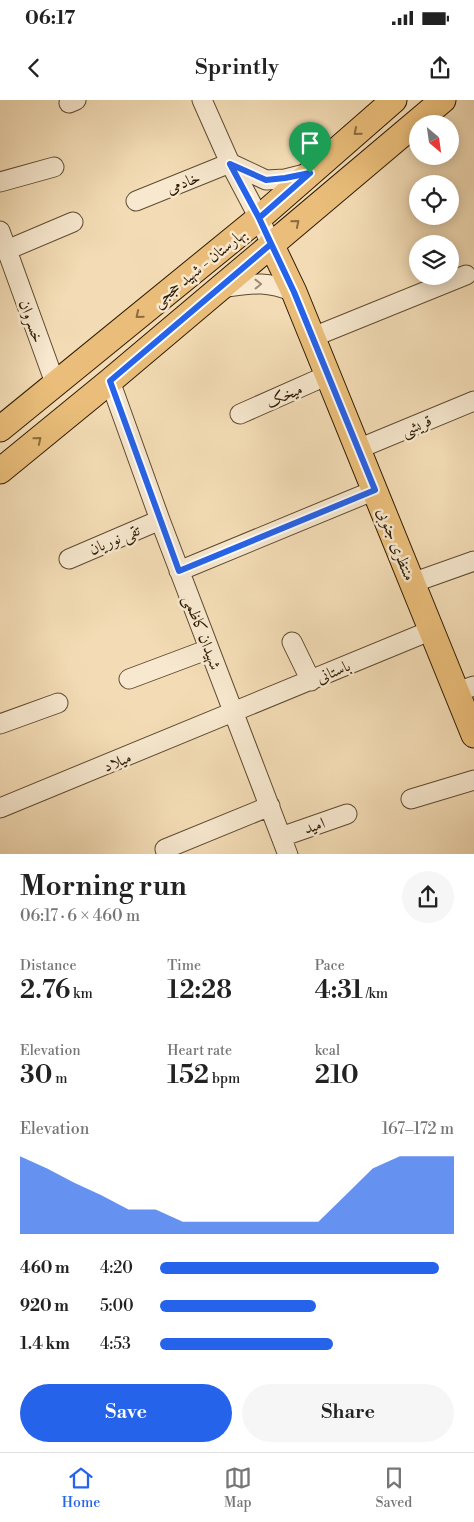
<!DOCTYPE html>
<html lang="en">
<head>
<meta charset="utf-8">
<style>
	:root { --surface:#fff; --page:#f6f6f6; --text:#222; --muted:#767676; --line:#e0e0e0; --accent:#2563eb }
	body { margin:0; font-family:"Libre Bodoni",Amiri,serif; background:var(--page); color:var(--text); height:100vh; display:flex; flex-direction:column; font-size:19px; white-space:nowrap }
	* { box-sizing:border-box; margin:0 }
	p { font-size:16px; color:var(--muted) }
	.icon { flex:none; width:28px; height:28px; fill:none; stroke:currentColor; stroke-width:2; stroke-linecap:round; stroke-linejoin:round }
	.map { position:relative; height:754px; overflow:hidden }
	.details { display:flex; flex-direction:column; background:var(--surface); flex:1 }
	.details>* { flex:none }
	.needle { width:32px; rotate:151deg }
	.buttons { position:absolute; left:409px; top:15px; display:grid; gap:10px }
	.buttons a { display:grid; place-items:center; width:50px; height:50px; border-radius:50%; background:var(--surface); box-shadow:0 2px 12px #0003; font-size:25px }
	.pin { position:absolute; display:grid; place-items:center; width:42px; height:42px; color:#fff; margin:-51px -21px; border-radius:50% 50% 50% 0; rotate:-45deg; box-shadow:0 0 5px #0007 }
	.pin .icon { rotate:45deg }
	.round { display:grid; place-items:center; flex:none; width:52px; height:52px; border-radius:26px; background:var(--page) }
	.headline { display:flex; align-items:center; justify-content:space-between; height:85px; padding:0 20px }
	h1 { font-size:28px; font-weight:600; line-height:38px }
	.figures { display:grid; grid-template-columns:repeat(3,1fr); gap:8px; height:85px; padding:5px 20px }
	.figures div { display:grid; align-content:center }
	.figures b { font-size:25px; font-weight:600 }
	.figures small { font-size:14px; font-weight:400 }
	.figures p { font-size:14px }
	.chart { height:140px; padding:10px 20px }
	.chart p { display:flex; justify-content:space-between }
	.chart svg { width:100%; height:90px; margin-top:5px; fill:var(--accent); opacity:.7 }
	.cta { display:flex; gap:10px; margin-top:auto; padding:10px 20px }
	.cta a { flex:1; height:58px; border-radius:30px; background:var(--accent); color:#fff; font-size:20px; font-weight:600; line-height:58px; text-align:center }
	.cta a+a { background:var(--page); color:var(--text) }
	ul { padding:0 20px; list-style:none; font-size:16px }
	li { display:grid; grid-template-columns:80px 60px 1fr; align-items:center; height:38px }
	li i { height:12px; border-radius:6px; background:var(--accent) }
	.status { display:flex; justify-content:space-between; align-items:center; height:35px; padding:0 25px; background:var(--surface); direction:ltr }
	.status svg { height:14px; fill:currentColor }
	header { display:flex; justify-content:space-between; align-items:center; height:65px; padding:0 20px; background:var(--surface); font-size:22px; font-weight:600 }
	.dock { display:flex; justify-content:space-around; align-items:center; height:70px; border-top:1px solid var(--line); background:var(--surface); font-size:14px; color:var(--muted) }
	.dock a { display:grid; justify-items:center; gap:2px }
	.dock .on { color:var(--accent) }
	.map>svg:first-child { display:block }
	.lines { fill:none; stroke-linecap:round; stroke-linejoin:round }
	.minor-casing { stroke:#5f4b30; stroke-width:21 }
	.major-casing { stroke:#2e1b03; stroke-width:27 }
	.minor { stroke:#f7e8cf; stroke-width:19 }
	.major { stroke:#eabe7a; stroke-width:25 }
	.oneway { stroke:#8c6c3e }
	.oneway2 { stroke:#9d8c73 }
	.route-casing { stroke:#fff; stroke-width:10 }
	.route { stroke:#2563eb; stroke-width:6 }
	.labels { text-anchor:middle; stroke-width:5; stroke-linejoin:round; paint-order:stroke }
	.street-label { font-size:16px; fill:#2e1b03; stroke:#f7e8cf }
</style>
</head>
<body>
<div class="status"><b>06:17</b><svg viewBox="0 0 49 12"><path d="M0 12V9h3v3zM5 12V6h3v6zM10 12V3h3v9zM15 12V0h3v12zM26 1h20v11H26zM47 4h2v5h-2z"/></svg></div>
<header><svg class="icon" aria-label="back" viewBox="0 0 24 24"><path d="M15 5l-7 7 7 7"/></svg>Sprintly<svg class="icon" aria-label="share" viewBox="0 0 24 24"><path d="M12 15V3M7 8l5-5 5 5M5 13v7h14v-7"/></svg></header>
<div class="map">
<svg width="474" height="755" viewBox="0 0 474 755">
	<rect width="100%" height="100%" fill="#f3dcb5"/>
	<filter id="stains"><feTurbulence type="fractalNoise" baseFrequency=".004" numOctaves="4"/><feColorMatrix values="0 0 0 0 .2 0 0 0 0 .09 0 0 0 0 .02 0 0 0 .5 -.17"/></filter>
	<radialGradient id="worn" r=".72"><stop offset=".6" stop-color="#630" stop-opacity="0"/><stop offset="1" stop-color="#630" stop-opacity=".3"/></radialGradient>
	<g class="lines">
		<!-- minor casing -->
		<g class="minor-casing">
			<path id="minor" d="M202,0L230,63L259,118L271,144
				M69,3L76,0
				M0,82L54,67
				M136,101L230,63L266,80L285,79L309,73
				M0,131L55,283
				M7,150L73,122
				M220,188C251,184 264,180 294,192
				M313,237L466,175
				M110,281L160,420L288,755
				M240,314L328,275
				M358,349L474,301
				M69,459L160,420
				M179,471L375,390
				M412,483L474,461
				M292,542L311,581
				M129,579L209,549
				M457,592L474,586
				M0,624L58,603
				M411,699L474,680
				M0,708L432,530
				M281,737L347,714
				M167,755L165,749L270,706"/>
		</g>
		<!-- major casing -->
		<g class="major-casing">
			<path id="major" d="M271,144L294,192L474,635
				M0,329L259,118L394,0
				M0,371L110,281L443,0"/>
		</g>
		<!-- minor -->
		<use href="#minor" class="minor"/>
		<!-- major -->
		<use href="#major" class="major"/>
	</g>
	<!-- one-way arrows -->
	<defs><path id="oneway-chevron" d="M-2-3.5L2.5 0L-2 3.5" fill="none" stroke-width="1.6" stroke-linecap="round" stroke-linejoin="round" transform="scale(1.25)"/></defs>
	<g class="oneway">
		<use href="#oneway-chevron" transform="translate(357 32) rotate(139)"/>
		<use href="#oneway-chevron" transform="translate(296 123) rotate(-40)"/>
		<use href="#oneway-chevron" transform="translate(139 215) rotate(141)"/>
		<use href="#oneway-chevron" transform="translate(38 340) rotate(-39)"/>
	</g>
	<use class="oneway2" href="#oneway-chevron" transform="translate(258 184) rotate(-1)"/>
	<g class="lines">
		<!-- route casing -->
		<g class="route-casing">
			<path id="route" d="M310,73L259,118L271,144L110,281L179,471L375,390L294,192L259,118L230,64L266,80L285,78L310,73"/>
		</g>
		<!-- route -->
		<use href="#route" class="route"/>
	</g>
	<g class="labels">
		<!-- street labels -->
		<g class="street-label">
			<text transform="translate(183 82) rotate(-22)" y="6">خادمی</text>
			<text transform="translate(199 167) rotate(-39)" y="6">بهارستان - شهید حججی</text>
			<text transform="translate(32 221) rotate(70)" y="6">خسروان</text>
			<text transform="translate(284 295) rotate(-24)" y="6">میخک</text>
			<text transform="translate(416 325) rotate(-23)" y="6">قریشی</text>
			<text transform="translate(114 439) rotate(-23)" y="6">تقی نوریان</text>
			<text transform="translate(397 444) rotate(68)" y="6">منتظری جنوبی</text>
			<text transform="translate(203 532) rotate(69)" y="6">شهیدان کاظمی</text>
			<text transform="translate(333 571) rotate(-23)" y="6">باستانی</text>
			<text transform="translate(117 661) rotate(-22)" y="6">میلاد</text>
			<text transform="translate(314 725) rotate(-19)" y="6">امید</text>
		</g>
	</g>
	<rect width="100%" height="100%" filter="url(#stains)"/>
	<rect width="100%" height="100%" fill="url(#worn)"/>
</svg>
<div class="buttons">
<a><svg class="needle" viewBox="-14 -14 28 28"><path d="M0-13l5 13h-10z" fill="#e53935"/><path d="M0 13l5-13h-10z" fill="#767676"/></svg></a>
<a><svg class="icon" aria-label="locate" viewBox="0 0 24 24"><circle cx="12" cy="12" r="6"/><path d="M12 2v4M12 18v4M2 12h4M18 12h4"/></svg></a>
<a><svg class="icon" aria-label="layers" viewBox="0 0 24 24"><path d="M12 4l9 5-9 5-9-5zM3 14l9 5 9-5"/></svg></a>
</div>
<div class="pin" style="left:310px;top:73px;background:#1e9e55"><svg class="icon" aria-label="arrive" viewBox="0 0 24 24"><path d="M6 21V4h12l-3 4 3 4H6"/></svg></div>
</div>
<section class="details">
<div class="headline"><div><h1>Morning run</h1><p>06:17 · 6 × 460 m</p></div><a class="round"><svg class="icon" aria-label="share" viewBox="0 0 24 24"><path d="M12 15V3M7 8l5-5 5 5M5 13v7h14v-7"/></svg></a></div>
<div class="figures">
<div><p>Distance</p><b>2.76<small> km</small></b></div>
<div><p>Time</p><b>12:28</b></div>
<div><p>Pace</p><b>4:31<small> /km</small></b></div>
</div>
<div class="figures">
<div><p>Elevation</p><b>30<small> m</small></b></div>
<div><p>Heart rate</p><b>152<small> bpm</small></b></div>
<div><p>kcal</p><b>210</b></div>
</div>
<div class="chart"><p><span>Elevation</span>167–172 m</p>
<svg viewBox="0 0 160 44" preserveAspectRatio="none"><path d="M0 44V6L10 12L20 19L30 25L40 32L50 32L60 38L70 38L80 38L90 38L100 38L110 38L120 25L130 12L140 6L150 6L160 6V44z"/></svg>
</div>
<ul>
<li><b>460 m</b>4:20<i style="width:95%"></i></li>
<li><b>920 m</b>5:00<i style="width:53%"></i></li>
<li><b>1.4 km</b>4:53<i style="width:59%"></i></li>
</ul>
<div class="cta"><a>Save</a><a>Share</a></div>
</section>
<nav class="dock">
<a class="on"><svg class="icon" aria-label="home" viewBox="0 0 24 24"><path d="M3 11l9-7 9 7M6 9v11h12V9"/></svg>Home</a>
<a><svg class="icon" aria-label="map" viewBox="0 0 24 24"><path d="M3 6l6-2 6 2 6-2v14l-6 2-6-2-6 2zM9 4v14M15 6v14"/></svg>Map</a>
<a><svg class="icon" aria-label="saved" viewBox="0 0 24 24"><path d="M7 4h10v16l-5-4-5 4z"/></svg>Saved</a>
</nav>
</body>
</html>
